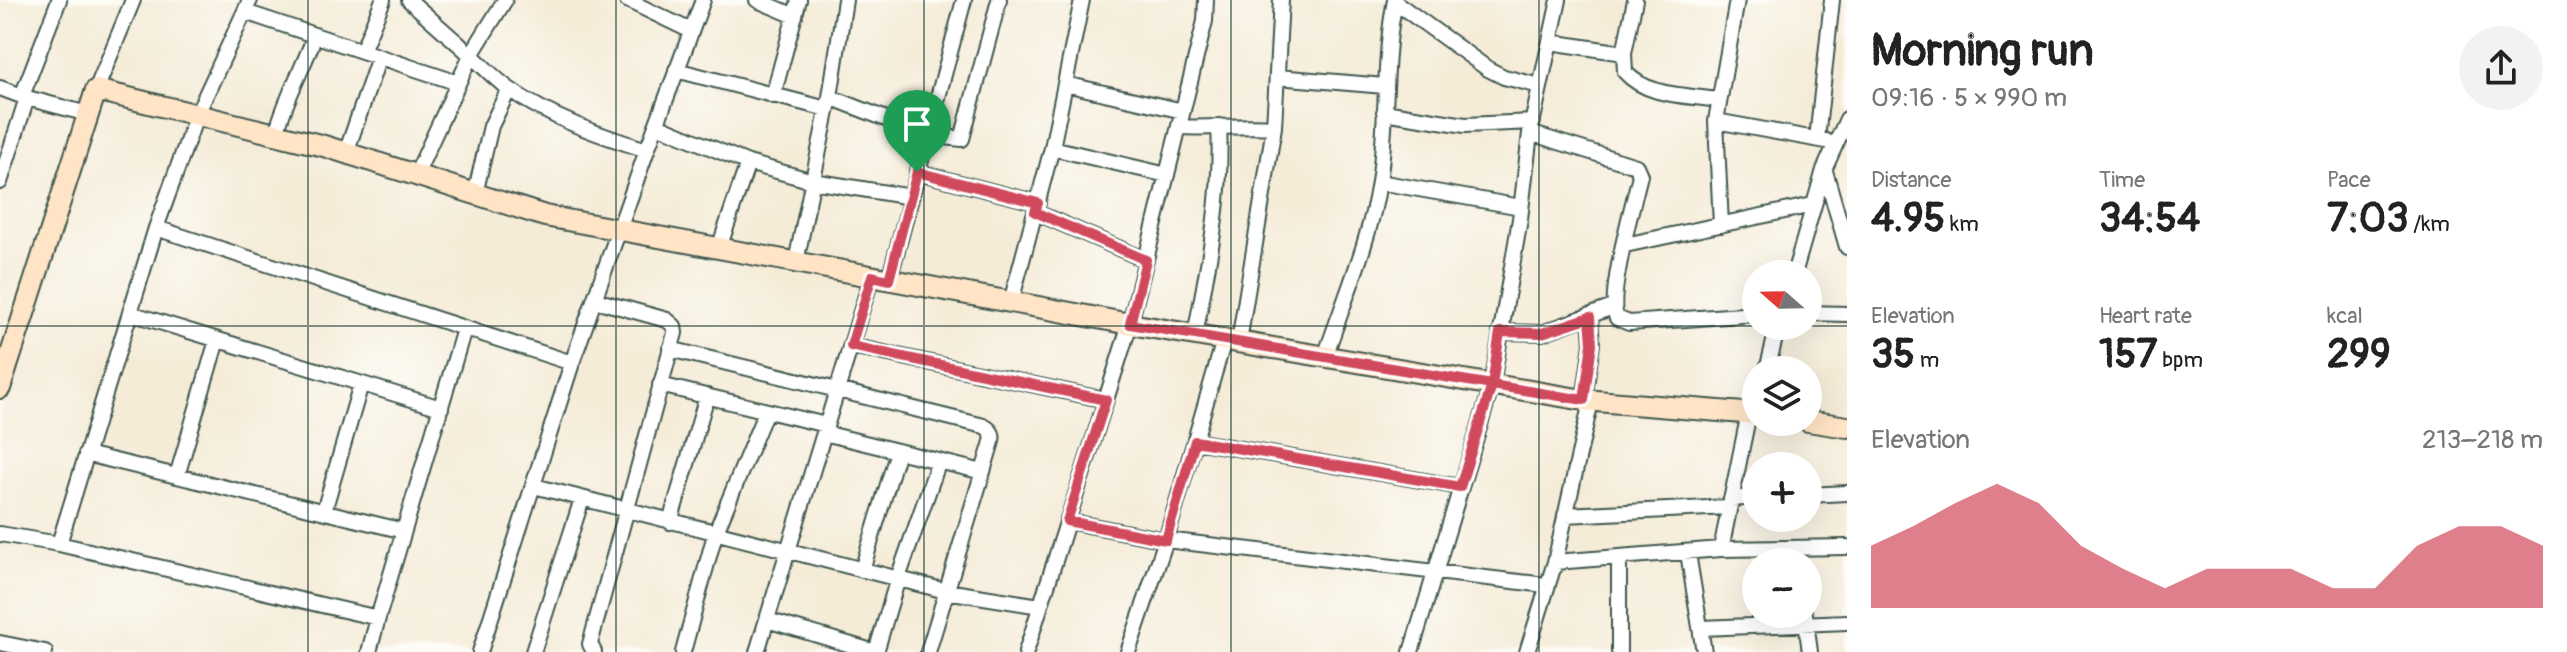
<!DOCTYPE html>
<html lang="en">
<head>
<meta charset="utf-8">
<style>
	:root { --surface:#fff; --page:#f2f2f2; --text:#222; --muted:#767676; --accent:#d1495b }
	body { margin:0; font-family:Pangolin,sans-serif; background:var(--page); color:var(--text); height:100vh; display:flex; flex-direction:column; font-size:30px; white-space:nowrap }
	* { box-sizing:border-box; margin:0 }
	p { font-size:26px; color:var(--muted) }
	.icon { flex:none; width:44px; height:44px; fill:none; stroke:currentColor; stroke-width:2; stroke-linecap:round; stroke-linejoin:round }
	.map { position:relative; flex:1; overflow:hidden }
	.drawer { display:flex; flex-direction:column; background:var(--surface); width:720px }
	.drawer>* { flex:none }
	.needle { width:52px; rotate:290deg }
	.buttons { position:absolute; left:1742px; top:260px; display:grid; gap:16px }
	.buttons a { display:grid; place-items:center; width:80px; height:80px; border-radius:50%; background:var(--surface); box-shadow:0 8px 32px #0002; font-size:40px }
	.pin { position:absolute; display:grid; place-items:center; width:68px; height:68px; color:#fff; margin:-82px -34px; border-radius:50% 50% 50% 0; rotate:-45deg; box-shadow:0 0 8px #0007 }
	.pin .icon { rotate:45deg }
	.round { display:grid; place-items:center; flex:none; width:84px; height:84px; border-radius:42px; background:var(--page) }
	.overview { display:flex; align-items:center; justify-content:space-between; height:136px; padding:0 24px }
	h1 { font-size:44px; font-weight:700; line-height:60px }
	.stats { display:grid; grid-template-columns:repeat(3,1fr); gap:12px; height:136px; padding:8px 24px }
	.stats div { display:grid; align-content:center }
	.stats b { font-size:40px; font-weight:700 }
	.stats small { font-size:22px; font-weight:400 }
	.stats p { font-size:22px }
	.chart { height:224px; padding:16px 24px }
	.chart p { display:flex; justify-content:space-between }
	.chart svg { width:100%; height:144px; margin-top:8px; fill:var(--accent); opacity:.7 }
	main { display:flex; flex:1; min-height:0 }
	.map>svg:first-child { display:block }
	.lines { fill:none; stroke-linecap:round; stroke-linejoin:round }
	.street-casing { stroke:#3f574d; stroke-width:18 }
	.secondary-casing { stroke:#3f574d; stroke-width:24 }
	.street { stroke:#fff; stroke-width:14 }
	.secondary { stroke:#ffe4c6; stroke-width:20 }
	.route-casing { stroke:#fff; stroke-width:16 }
	.route { stroke:#d1495b; stroke-width:10 }
	.grid { fill:none; stroke:#1f3d34; stroke-width:2; stroke-opacity:0.55 }
</style>
</head>
<body>
<main>
<div class="map">
<svg width="1847" height="652" viewBox="0 0 1847 652">
	<rect width="100%" height="100%" fill="#fdfcf7"/>
	<filter id="ink" filterUnits="userSpaceOnUse"><feTurbulence type="fractalNoise" baseFrequency=".0125" numOctaves="2"/><feDisplacementMap in="SourceGraphic" scale="16" xChannelSelector="R" yChannelSelector="G"/><feConvolveMatrix kernelMatrix="1 2 1 2 8 2 1 2 1" color-interpolation-filters="sRGB"/></filter>
	<filter id="wash" filterUnits="userSpaceOnUse"><feTurbulence type="fractalNoise" baseFrequency=".006" numOctaves="4" result="noise"/><feDisplacementMap in="SourceGraphic" scale="32" xChannelSelector="R" yChannelSelector="G"/><feGaussianBlur stdDeviation="1.8" result="paint"/><feColorMatrix in="noise" values="0 0 0 0 0 0 0 0 0 0 0 0 0 0 0 0 0 1.4 0 .05"/><feComposite in="paint" operator="in"/></filter>
	<g filter="url(#wash)">
		<rect width="100%" height="100%" fill="#f5ecd8"/>
	</g>
	<g filter="url(#ink)">
		<g class="lines">
			<!-- street casing -->
			<g class="street-casing">
				<path id="street" d="M409,0L471,55L416,175
					M505,0L471,55C483,66 495,79 509,89C550,118 599,135 647,150
					M627,0L691,31
					M757,0L795,16
					M1635,0L1624,53L1625,72C1647,97 1687,95 1718,100
					M1395,2L1488,69L1504,77L1540,86
					M245,12L458,83
					M1550,42L1624,53
					M362,51L383,0
					M676,70L827,109
					M1277,77L1385,86
					M1065,84L1183,111
					M0,88L27,98L88,114
					M96,90L133,0
					M22,96L59,0
					M773,96L799,0
					M830,97L927,135L962,139L999,0
					M1384,112L1465,125L1533,122
					M1716,121L1826,141
					M657,125L748,163L813,181L911,197
					M1179,127C1211,129 1242,124 1274,127
					M1530,133L1636,166L1640,175C1634,201 1606,299 1617,318L1629,323L1756,314
					M276,134C285,99 303,69 315,35
					M1817,139L1832,0
					M1052,148L1167,175
					M346,153L379,57
					M1825,171L1847,247
					M917,172L1038,203
					M0,182L27,98
					M1379,182L1521,207
					M475,194L491,126L509,89
					M1035,212L1146,260
					M1721,225L1716,121L1737,0
					M156,228L572,363
					M1625,245L1813,205
					M719,248L748,163
					M796,262L830,97L845,0
					M1794,274L1824,170L1847,119
					M889,280L964,0
					M1011,302L1052,148L1082,0
					M130,313L441,408
					M1808,313L1847,314
					M1500,332L1542,333L1613,307
					M1195,335C1208,266 1223,197 1219,126
					M1239,342L1274,127L1281,0
					M851,346L1106,400
					M670,349L984,426C993,431 994,436 991,445L928,652
					M1325,357C1344,300 1370,241 1379,182C1388,122 1383,60 1395,0
					M1767,370L1778,326
					M660,385L826,425
					M1584,400L1592,344L1590,317
					M824,433L983,472
					M1195,441L1460,487
					M86,454L404,531
					M177,476L217,340
					M534,486L946,591L1040,606
					M1808,495L1847,493
					M1731,499L1756,497
					M324,511L361,384
					M1565,515L1729,507
					M1067,521L1166,540L1546,585
					M670,522L707,396
					M0,534L59,544L156,228L197,114L250,0
					M59,544L378,618L369,652
					M1721,549L1749,413L1756,397
					M1688,553L1704,652
					M1619,558V652
					M1555,562L1721,549L1847,547
					M862,570L898,451
					M1805,614L1810,652
					M378,618L464,329
					M767,620L875,652
					M1701,628L1847,622
					M0,643L45,652
					M480,652L572,363L647,150L703,0
					M533,652L582,499
					M594,652L590,644L675,333L674,326L667,320L595,300
					M683,652L715,534L766,411
					M757,652L872,276
					M876,652L898,578L939,461
					M1026,652L1130,324L1205,21L1206,0
					M1128,652L1166,540L1224,340
					M1411,652L1492,385L1520,219L1530,133L1559,0
					M1527,652L1555,562L1591,401"/>
			</g>
			<!-- secondary casing -->
			<g class="secondary-casing">
				<path id="secondary" d="M0,388L96,90L324,146L545,216L1130,324L1584,400L1756,414
					M1808,421L1847,427"/>
			</g>
			<!-- street -->
			<use href="#street" class="street"/>
			<!-- secondary -->
			<use href="#secondary" class="secondary"/>
		</g>
	</g>
	<g class="lines" filter="url(#ink)">
		<!-- route casing -->
		<g class="route-casing">
			<path id="route" d="M917,172L1038,203L1035,212L1146,260L1130,324L1492,385L1500,332L1542,333L1590,317L1592,344L1584,400L1492,385L1460,487L1195,441L1166,540L1067,521L1106,400L851,346L872,276L889,280L917,172"/>
		</g>
		<!-- route -->
		<use href="#route" class="route"/>
	</g>
	<!-- grid -->
	<path class="grid" d="M308,0V652M616,0V652M924,0V652M1231,0V652M1539,0V652M0,326H1756M1756,326H1808M1808,326H1847"/>
</svg>
<div class="buttons">
<a><svg class="needle" viewBox="-14 -14 28 28"><path d="M0-13l5 13h-10z" fill="#e53935"/><path d="M0 13l5-13h-10z" fill="#767676"/></svg></a>
<a><svg class="icon" aria-label="layers" viewBox="0 0 24 24"><path d="M12 4l9 5-9 5-9-5zM3 14l9 5 9-5"/></svg></a>
<a>+</a>
<a>−</a>
</div>
<div class="pin" style="left:917px;top:172px;background:#1e9e55"><svg class="icon" aria-label="arrive" viewBox="0 0 24 24"><path d="M6 21V4h12l-3 4 3 4H6"/></svg></div>
</div>
<section class="drawer">
<div class="overview"><div><h1>Morning run</h1><p>09:16 · 5 × 990 m</p></div><a class="round"><svg class="icon" aria-label="share" viewBox="0 0 24 24"><path d="M12 15V3M7 8l5-5 5 5M5 13v7h14v-7"/></svg></a></div>
<div class="stats">
<div><p>Distance</p><b>4.95<small> km</small></b></div>
<div><p>Time</p><b>34:54</b></div>
<div><p>Pace</p><b>7:03<small> /km</small></b></div>
</div>
<div class="stats">
<div><p>Elevation</p><b>35<small> m</small></b></div>
<div><p>Heart rate</p><b>157<small> bpm</small></b></div>
<div><p>kcal</p><b>299</b></div>
</div>
<div class="chart"><p><span>Elevation</span>213–218 m</p>
<svg viewBox="0 0 160 44" preserveAspectRatio="none"><path d="M0 44V25L10 19L20 12L30 6L40 12L50 25L60 32L70 38L80 32L90 32L100 32L110 38L120 38L130 25L140 19L150 19L160 25V44z"/></svg>
</div>
</section>
</main>
</body>
</html>
